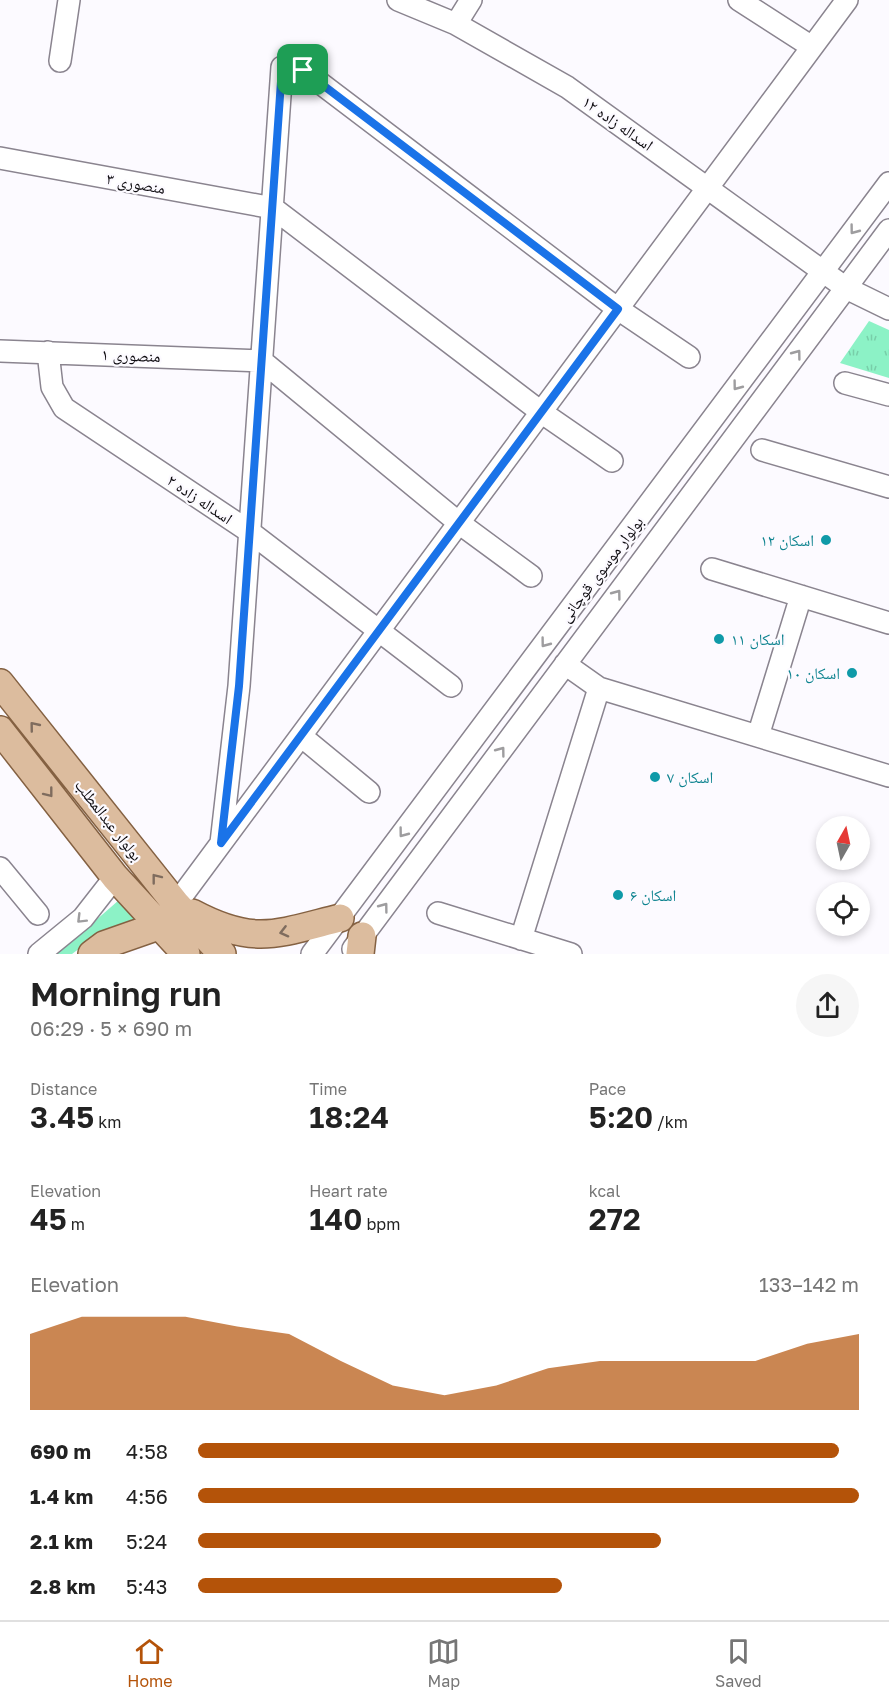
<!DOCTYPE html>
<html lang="en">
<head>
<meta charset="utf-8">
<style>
	:root { --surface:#fff; --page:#f6f6f6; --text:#222; --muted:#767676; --line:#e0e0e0; --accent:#b45309 }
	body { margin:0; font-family:"Golos Text","Noto Naskh Arabic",sans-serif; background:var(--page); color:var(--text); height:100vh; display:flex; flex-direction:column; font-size:22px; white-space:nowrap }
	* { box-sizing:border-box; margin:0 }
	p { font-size:20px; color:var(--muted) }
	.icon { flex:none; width:33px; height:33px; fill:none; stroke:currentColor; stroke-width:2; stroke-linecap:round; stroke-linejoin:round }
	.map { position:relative; height:954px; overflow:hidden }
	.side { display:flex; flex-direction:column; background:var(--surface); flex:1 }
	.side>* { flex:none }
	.needle { width:39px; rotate:9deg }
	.fabs { position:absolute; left:816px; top:816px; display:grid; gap:12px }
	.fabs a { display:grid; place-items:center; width:54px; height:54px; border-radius:50%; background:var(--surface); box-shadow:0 3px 9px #0003; font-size:30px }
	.pin { position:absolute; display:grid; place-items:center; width:51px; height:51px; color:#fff; margin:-26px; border-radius:12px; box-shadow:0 3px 9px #0006 }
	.round { display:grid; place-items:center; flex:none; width:63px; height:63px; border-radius:32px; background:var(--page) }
	.head { display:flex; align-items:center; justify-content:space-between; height:102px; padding:0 30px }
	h1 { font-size:33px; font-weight:600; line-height:45px }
	.stats { display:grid; grid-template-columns:repeat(3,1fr); gap:9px; height:102px; padding:6px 30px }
	.stats div { display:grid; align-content:center }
	.stats b { font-size:30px; font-weight:600 }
	.stats small { font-size:16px; font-weight:400 }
	.stats p { font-size:16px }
	.chart { height:168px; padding:12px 30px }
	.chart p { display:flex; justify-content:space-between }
	.chart svg { width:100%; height:108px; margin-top:6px; fill:var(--accent); opacity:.7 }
	ul { padding:0 30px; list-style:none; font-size:20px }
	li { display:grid; grid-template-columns:96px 72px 1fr; align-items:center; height:45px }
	li i { height:15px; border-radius:8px; background:var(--accent) }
	.tab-bar { display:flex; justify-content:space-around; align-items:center; height:84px; border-top:2px solid var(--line); background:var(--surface); font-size:16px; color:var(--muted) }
	.tab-bar a { display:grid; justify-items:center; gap:3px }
	.tab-bar .active { color:var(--accent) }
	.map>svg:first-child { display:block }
	.grass { fill:#8cf2c6 }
	.park { fill:url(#park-tufts) }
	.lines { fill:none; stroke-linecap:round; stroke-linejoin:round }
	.minor-casing { stroke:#8a848f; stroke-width:24 }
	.major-casing { stroke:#846142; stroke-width:30 }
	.minor { stroke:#fff; stroke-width:21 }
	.major { stroke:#dcbc9e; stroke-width:27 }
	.oneway { stroke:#9e9d9f }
	.oneway2 { stroke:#7f6c5e }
	.route-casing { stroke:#fff; stroke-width:12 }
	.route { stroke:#1a73e8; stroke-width:8 }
	.culture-dot { fill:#0f9aa8; stroke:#fcfaff; stroke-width:2 }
	.labels { text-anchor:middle; stroke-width:4.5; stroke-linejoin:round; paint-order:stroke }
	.street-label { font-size:16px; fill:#0d0b0f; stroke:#fcfaff }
	.culture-label { font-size:16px; fill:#0d838f; stroke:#fcfaff; text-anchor:start }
</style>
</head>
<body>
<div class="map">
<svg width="889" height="954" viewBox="0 0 889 954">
	<defs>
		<pattern id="park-tufts" width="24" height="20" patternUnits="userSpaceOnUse" patternTransform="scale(1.5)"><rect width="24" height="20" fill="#8cf2c6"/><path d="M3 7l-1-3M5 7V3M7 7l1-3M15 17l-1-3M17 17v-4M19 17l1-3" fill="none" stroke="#78cea9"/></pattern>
	</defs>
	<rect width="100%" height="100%" fill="#fcfaff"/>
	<!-- grass -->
	<path class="grass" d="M119,900L135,918L92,939L72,954H48L95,921Z"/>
	<!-- park -->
	<path class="park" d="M869,321L889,330V378L840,363Z"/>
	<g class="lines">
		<!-- minor casing -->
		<g class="minor-casing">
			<path id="minor" d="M398,0L456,24L567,87L846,288L889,309
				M739,0L812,47
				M456,24L471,0
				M60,61L69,0
				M0,158L273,208L541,412L612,461
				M0,351L262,361L459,523L531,576
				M48,352L52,387L64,408L250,532L451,686
				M845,383L889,395
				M762,450L889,487
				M712,569L889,623
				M565,664L599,688L889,776
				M301,736L369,792
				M758,736L801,596
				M221,843L239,686L282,67L303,70L618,309L689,357
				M0,868L38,914
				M176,904L847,0
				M438,913L571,954
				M521,939L599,688
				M353,949L889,230
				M39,954L83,918L115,877
				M312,954L889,183"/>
		</g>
		<!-- major casing -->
		<g class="major-casing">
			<path id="major" d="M0,683L176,904L222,954
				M0,730L115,877L186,954
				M192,913C254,946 276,934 340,918
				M92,954L104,945L161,925
				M360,954L362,936"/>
		</g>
		<!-- minor -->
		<use href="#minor" class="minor"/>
		<!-- major -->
		<use href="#major" class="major"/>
	</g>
	<!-- one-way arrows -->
	<defs><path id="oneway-chevron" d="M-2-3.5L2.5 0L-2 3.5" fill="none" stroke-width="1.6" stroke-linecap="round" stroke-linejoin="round" transform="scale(1.5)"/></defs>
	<g class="oneway">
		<use href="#oneway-chevron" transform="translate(854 230) rotate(127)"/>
		<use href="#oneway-chevron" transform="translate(797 354) rotate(-53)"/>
		<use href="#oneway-chevron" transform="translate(737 386) rotate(127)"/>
		<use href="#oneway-chevron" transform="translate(617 594) rotate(-53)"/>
		<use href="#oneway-chevron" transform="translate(545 643) rotate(127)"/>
		<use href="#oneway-chevron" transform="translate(501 751) rotate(-53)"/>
		<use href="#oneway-chevron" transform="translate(403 833) rotate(127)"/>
		<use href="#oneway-chevron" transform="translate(384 907) rotate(-53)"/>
		<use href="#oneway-chevron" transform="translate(81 919) rotate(135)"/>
	</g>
	<g class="oneway2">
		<use href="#oneway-chevron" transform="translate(34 726) rotate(-129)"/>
		<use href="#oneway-chevron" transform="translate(49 793) rotate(52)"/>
		<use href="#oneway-chevron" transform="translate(156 878) rotate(-128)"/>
		<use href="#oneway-chevron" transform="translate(284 932) rotate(166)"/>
	</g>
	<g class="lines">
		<!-- route casing -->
		<g class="route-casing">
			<path id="route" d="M282,67L303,70L618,309L221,843L239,686Z"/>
		</g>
		<!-- route -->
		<use href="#route" class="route"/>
	</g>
	<!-- markers -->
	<g class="culture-dot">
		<circle cx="826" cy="540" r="6"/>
		<circle cx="719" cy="639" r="6"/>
		<circle cx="852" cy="673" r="6"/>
		<circle cx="655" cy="777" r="6"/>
		<circle cx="618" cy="895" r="6"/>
	</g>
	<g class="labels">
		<!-- street labels -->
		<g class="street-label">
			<text transform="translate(618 123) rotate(35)" y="6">اسداله زاده ۱۲</text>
			<text transform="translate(136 183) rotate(10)" y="6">منصوری ۳</text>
			<text transform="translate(131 355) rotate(2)" y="6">منصوری ۱</text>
			<text transform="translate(200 499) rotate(34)" y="6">اسداله زاده ۲</text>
			<text transform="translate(601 569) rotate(-53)" y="6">بولوار موسوی قوچانی</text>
			<text transform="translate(109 820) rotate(52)" y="6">بولوار عبدالمطلب</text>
		</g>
		<!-- culture labels -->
		<g class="culture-label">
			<text x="814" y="546" text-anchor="end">اسکان ۱۲</text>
			<text x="731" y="645">اسکان ۱۱</text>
			<text x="840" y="679" text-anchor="end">اسکان ۱۰</text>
			<text x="667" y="783">اسکان ۷</text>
			<text x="630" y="901">اسکان ۶</text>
		</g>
	</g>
</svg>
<div class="fabs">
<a><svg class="needle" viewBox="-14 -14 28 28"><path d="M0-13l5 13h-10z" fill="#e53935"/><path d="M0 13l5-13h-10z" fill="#767676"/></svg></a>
<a><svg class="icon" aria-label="locate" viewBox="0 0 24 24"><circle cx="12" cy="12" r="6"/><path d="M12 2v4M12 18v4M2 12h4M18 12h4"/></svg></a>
</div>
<div class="pin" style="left:303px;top:70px;background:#1e9e55"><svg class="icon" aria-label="arrive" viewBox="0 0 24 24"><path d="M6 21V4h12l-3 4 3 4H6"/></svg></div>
</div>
<section class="side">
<div class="head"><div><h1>Morning run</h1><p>06:29 · 5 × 690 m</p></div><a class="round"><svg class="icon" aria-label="share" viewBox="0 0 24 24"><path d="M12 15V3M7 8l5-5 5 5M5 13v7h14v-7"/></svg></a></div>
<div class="stats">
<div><p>Distance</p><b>3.45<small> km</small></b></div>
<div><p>Time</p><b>18:24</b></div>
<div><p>Pace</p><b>5:20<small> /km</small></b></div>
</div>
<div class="stats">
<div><p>Elevation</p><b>45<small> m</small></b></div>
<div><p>Heart rate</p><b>140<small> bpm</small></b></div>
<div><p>kcal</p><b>272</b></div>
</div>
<div class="chart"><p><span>Elevation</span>133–142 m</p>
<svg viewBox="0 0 160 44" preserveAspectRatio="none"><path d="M0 44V13L10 6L20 6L30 6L40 10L50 13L60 24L70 34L80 38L90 34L100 27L110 24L120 24L130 24L140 24L150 17L160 13V44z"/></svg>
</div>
<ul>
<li><b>690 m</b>4:58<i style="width:97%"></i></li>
<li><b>1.4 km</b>4:56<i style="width:100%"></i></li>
<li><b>2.1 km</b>5:24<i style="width:70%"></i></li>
<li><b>2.8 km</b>5:43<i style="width:55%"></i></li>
</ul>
</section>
<nav class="tab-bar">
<a class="active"><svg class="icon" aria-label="home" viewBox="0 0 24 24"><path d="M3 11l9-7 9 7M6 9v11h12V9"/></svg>Home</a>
<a><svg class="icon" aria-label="map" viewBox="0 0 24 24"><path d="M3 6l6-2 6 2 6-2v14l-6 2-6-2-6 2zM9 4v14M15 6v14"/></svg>Map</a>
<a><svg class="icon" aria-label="saved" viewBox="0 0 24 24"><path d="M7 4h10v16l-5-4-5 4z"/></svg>Saved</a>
</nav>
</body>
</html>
